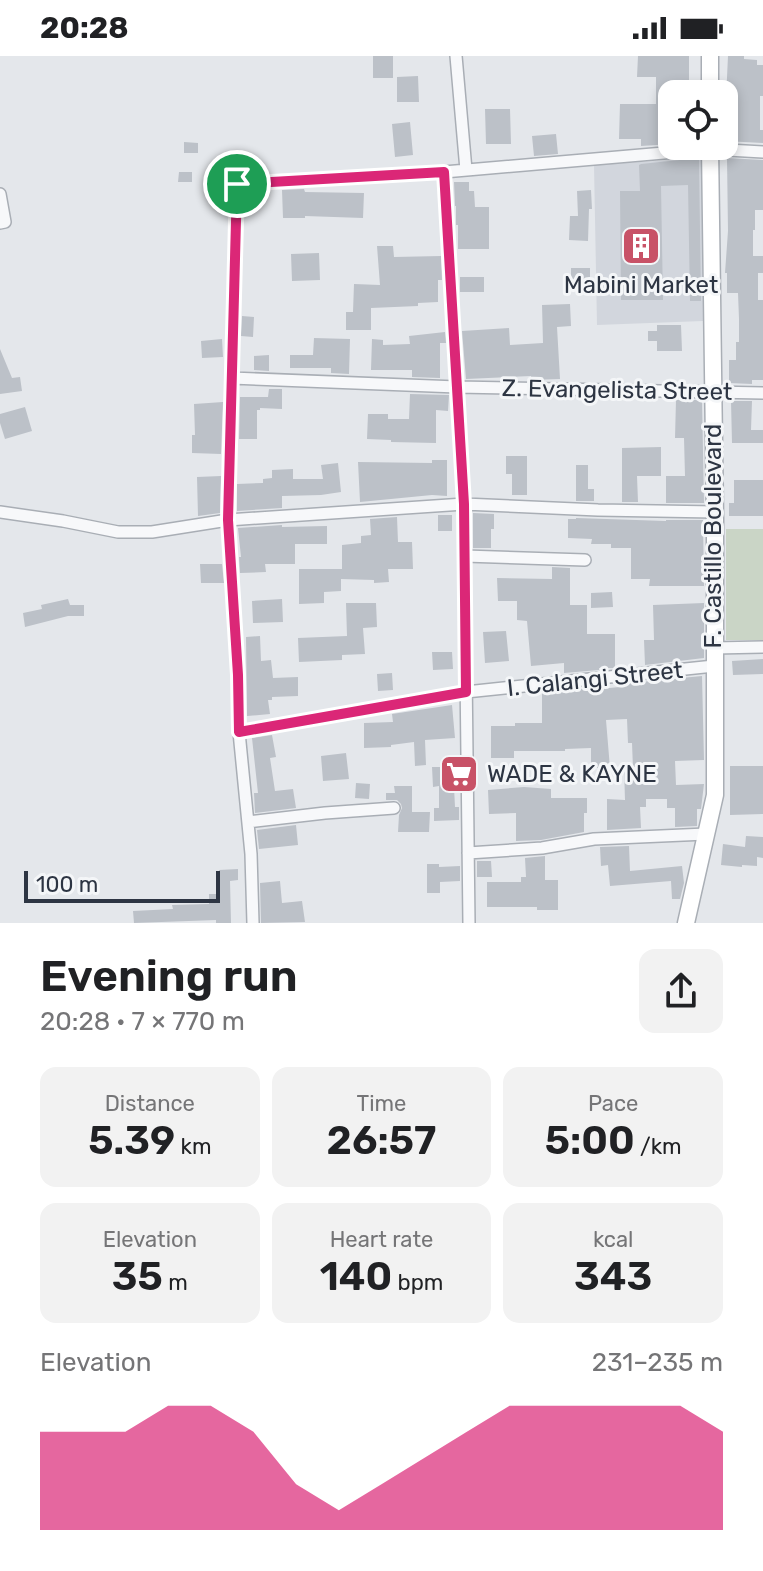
<!DOCTYPE html>
<html lang="en">
<head>
<meta charset="utf-8">
<style>
	:root { --surface:#fff; --page:#f2f2f2; --text:#202124; --muted:#757577; --accent:#db2777 }
	body { margin:0; font-family:Rubik,sans-serif; background:var(--page); color:var(--text); height:100vh; display:flex; flex-direction:column; font-size:30px; white-space:nowrap }
	* { box-sizing:border-box; margin:0 }
	p { font-size:26px; color:var(--muted) }
	.icon { flex:none; width:44px; height:44px; fill:none; stroke:currentColor; stroke-width:2; stroke-linecap:round; stroke-linejoin:round }
	.map { position:relative; height:867px; overflow:hidden }
	.drawer { display:flex; flex-direction:column; background:var(--surface); flex:1 }
	.drawer>* { flex:none }
	.fabs { position:absolute; left:658px; top:24px; display:grid; gap:16px }
	.fabs a { display:grid; place-items:center; width:80px; height:80px; border-radius:16px; background:var(--surface); box-shadow:0 4px 12px #0003; font-size:40px }
	.scale { position:absolute; left:24px; bottom:20px; width:196px; box-sizing:border-box; padding-left:8px; border:4px solid #2d3543; border-top:0; font-size:22px; line-height:28px; white-space:nowrap; color:#2d3543; -webkit-text-stroke:6px #f4f6f8; paint-order:stroke }
	.pin { position:absolute; display:grid; place-items:center; width:68px; height:68px; color:#fff; margin:-34px; border:4px solid #fff; border-radius:50%; box-shadow:0 2px 8px #0007 }
	.round { display:grid; place-items:center; flex:none; width:84px; height:84px; border-radius:16px; background:var(--page) }
	.headline { display:flex; align-items:center; justify-content:space-between; height:136px; padding:0 40px }
	h1 { font-size:44px; font-weight:600; line-height:60px }
	.figures { display:grid; grid-template-columns:repeat(3,1fr); gap:12px; height:136px; padding:8px 40px }
	.figures div { display:grid; align-content:center; border-radius:16px; background:var(--page); text-align:center }
	.figures b { font-size:40px; font-weight:600 }
	.figures small { font-size:22px; font-weight:400 }
	.figures p { font-size:22px }
	.chart { height:224px; padding:16px 40px }
	.chart p { display:flex; justify-content:space-between }
	.chart svg { width:100%; height:144px; margin-top:8px; fill:var(--accent); opacity:.7 }
	.status { display:flex; justify-content:space-between; align-items:center; height:56px; padding:0 40px; background:var(--surface); direction:ltr }
	.status svg { height:22px; fill:currentColor }
	.map>svg:first-child { display:block }
	.built { fill:#d2d6dd }
	.green { fill:#cad5c6 }
	.building { fill:#bcc1c8 }
	.lines { fill:none; stroke-linecap:round; stroke-linejoin:round }
	.minor-casing { stroke:#a9aeb5; stroke-width:14 }
	.secondary-casing { stroke:#a9aeb5; stroke-width:19 }
	.minor { stroke:#f7f8fa; stroke-width:11 }
	.secondary { stroke:#fff; stroke-width:16 }
	.route-casing { stroke:#fff; stroke-width:16 }
	.route { stroke:#db2777; stroke-width:10 }
	.labels { text-anchor:middle; stroke-width:6; stroke-linejoin:round; paint-order:stroke }
	.poi-label { font-size:24px; fill:#2d3543; stroke:#f4f6f8 }
	.street-label { font-size:24px; fill:#2d3543; stroke:#f4f6f8 }
</style>
</head>
<body>
<div class="status"><b>20:28</b><svg viewBox="0 0 49 12"><path d="M0 12V9h3v3zM5 12V6h3v6zM10 12V3h3v9zM15 12V0h3v12zM26 1h20v11H26zM47 4h2v5h-2z"/></svg></div>
<div class="map">
<svg width="763" height="867" viewBox="0 0 763 867">
	<rect width="100%" height="100%" fill="#e4e7eb"/>
	<!-- built -->
	<path class="built" d="M702,102L703,265L597,269L594,109Z"/>
	<!-- green -->
	<path class="green" d="M726,473H763V584H726Z"/>
	<!-- building -->
	<path class="building" d="M373,0H393V22H373Z
		M638,0H689V38H672V88L641,90V83H619L620,48H656V21H637Z
		M728,0H744V3L757,4V9H763V40H760V74H763V87L724,85Z
		M418,20L419,46H397V21Z
		M485,53H510L511,88H486Z
		M410,66L413,99L395,101L392,68Z
		M556,78L558,98L534,100L532,80Z
		M184,86L198,87V97H184Z
		M699,102L701,245H690L688,129L661,130L663,244H621L620,135H640L639,109L641,108Z
		M727,102L763,104V154H755V174H753V200H763V217H758V244H763V324H752V328L729,327V304H736V286H739V263L738,237H727V217H725L728,175Z
		M179,116H192V126H178Z
		M454,126H469V135H474L475,151H489V193H458V169H456V150H455Z
		M304,133L305,136L364,137L363,162L305,160V162H283L282,134Z
		M591,134L592,153H589L588,185L569,184L570,160H578L577,135Z
		M377,190H393L394,201L441,200L442,224H438V246L418,247V250L371,252V274H346V256H353L354,228L380,229Z
		M319,197L320,224L292,225L291,198Z
		M571,212H590V233L564,234V224H571Z
		M460,221H484V236H460Z
		M570,248L571,270L557,271L560,323L531,324V320L466,323L462,275L509,272L510,289L543,287L542,249Z
		M242,260L254,261L253,281L241,280Z
		M657,269H681L682,295H657V285H648V275H657Z
		M445,276L446,287H440V322L412,321V314H371L372,283L383,284V289L410,288L409,280Z
		M314,282L350,283L349,318L331,317V312H290V299H313Z
		M222,283L223,301L202,302L201,285Z
		M0,293L12,322L20,321L22,335L0,338Z
		M269,299V315L254,314V300Z
		M269,333H282V353L260,352V354H257V383H239L240,341H268Z
		M410,338L449,339L448,355L436,354V387L391,386V384L367,383L368,358H388V363H409Z
		M676,344H702L704,447H666V420H685L684,382H675Z
		M731,345H752L751,374H763V387H732Z
		M223,346L221,398L192,397V379H195L194,348Z
		M25,351L32,375L5,383L0,367V358Z
		M661,391V420H637L638,446H622V392Z
		M506,400H527V439H512V418H506Z
		M432,404H447V440L432,439L360,446L358,406L432,407Z
		M338,407L341,436L321,439L282,440V452L237,455V428L263,427V423L272,422V414L293,413V423H323L321,409Z
		M576,409H588V433H594V445H576Z
		M221,420L220,457L198,460L197,421Z
		M734,424H763V460H729V447H734Z
		M473,457L494,458V473H491V492H473Z
		M438,459H452V475H438Z
		M397,461L398,486H412L413,513H388L389,526L374,527V524L341,523V535L324,536V547L299,548V513H342V489L361,487V480L371,479L370,463Z
		M576,462L666,465V464H703L704,530H649L650,523H631V492H611V488H591L592,483L568,482V463H576Z
		M282,469V471L327,470V488H295V508H265L266,516L240,517L239,501H241L238,472Z
		M200,508H222L224,527H201Z
		M552,511L570,512V549H587V578H615V612H599V614L564,617V607L531,610L527,565L517,564V545H498L497,522L552,523Z
		M612,536L613,551L591,552V537Z
		M68,543L70,549H84V560H68L25,571L23,557L42,553L41,549Z
		M282,543L283,566L253,567L252,545Z
		M346,547H376L377,571L363,572L365,598L342,599V604L299,606L298,582L347,580Z
		M704,547V602L645,609L644,584H654L653,549Z
		M506,575L509,605L485,607L483,576Z
		M260,580L261,605L271,604L273,622L298,621V640L272,641V644H268L270,658L247,660L246,581Z
		M432,596H452L453,613L433,614Z
		M763,603V618L733,619L732,605Z
		M392,617L393,634L378,635L377,618Z
		M702,620L704,704L675,705L676,729L704,728L701,753H697V770L675,771V752H667V743H646V751H640L641,772L607,774V743L625,744L624,712H633L632,687H628L627,663L606,664L610,712H591V692L565,693V695H514V702H491V670H515V667H542V637L599,631V633L620,631V628Z
		M452,649L455,682L425,684L426,709L415,710L414,686L391,689V691L364,692V667L393,666L392,658Z
		M272,679L276,701L270,702L275,735L293,733L296,752L255,757L254,737H258L252,682Z
		M346,697L349,723L323,725L321,700Z
		M730,710H763V758L730,759Z
		M432,711H453L455,751H459V764L434,765V752H439V730L433,731Z
		M356,727L370,728L369,743L355,742Z
		M394,730H412V756H430L429,776H398L399,759L402,752L401,748L397,744H386V737H395Z
		M524,731L551,733V742H587V757H584V776L541,784L516,785V757L489,758L488,734Z
		M296,769L298,789L259,793L257,774Z
		M746,780L763,781V802L757,801V810L742,809V811L721,809L723,788L745,791Z
		M629,790L630,815L682,810L684,827L680,843H672L671,825L610,830L608,809L601,810L600,791Z
		M545,800V824H558V854H537V851H487V826H521V821H526L525,802Z
		M477,805H491L492,821H477Z
		M427,808H439V811L460,810V825L440,826V837H427Z
		M238,813V824L230,825L231,867H216V864L134,867L133,855L173,853L172,849L209,848V838H220L219,814Z
		M280,825L282,847L302,845L305,866L261,867L260,827Z"/>
	<g class="lines">
		<!-- minor casing -->
		<g class="minor-casing">
			<path id="minor" d="M456,0L466,114
				M444,116L464,448L469,867
				M0,138L5,166L0,167
				M232,322L457,331L763,337
				M0,456L63,465L118,476H152L228,464L464,448L598,454L715,456
				M465,500L585,504
				M714,592L763,591
				M239,676L466,636L714,610
				M248,766L325,757L394,752
				M468,797L542,792L594,783L706,778
				M253,867L251,798L239,676L238,619L228,464L237,128L444,116L710,93L763,96"/>
		</g>
		<!-- secondary casing -->
		<g class="secondary-casing">
			<path id="secondary" d="M710,0V38
				M686,867L715,739V463L710,90"/>
		</g>
		<!-- minor -->
		<use href="#minor" class="minor"/>
		<!-- secondary -->
		<use href="#secondary" class="secondary"/>
	</g>
	<g class="lines">
		<!-- route casing -->
		<g class="route-casing">
			<path id="route" d="M444,116L464,448L466,636L239,676L238,619L228,464L237,128Z"/>
		</g>
		<!-- route -->
		<use href="#route" class="route"/>
	</g>
	<!-- icons -->
	<defs>
		<g id="building-square" transform="scale(2)"><rect x="-9" y="-9" width="18" height="18" rx="4" fill="#c85267" stroke="#f4f6f8"/><path d="M-4-6H4V6H1V3H-1V6H-4ZM-2.5-4.3h1.7v1.8h-1.7ZM.8-4.3h1.7v1.8H.8ZM-2.5-1h1.7V.8h-1.7ZM.8-1h1.7V.8H.8Z" fill="#fff"/></g>
		<g id="supermarket-square" transform="scale(2)"><rect x="-9" y="-9" width="18" height="18" rx="4" fill="#c85267" stroke="#f4f6f8"/><path d="M-6-5.5h2.5l.6 2H6L4.5 2H-2.5L-4.4-4H-6ZM-1.5 3.2a1.3 1.3 0 1 0 .1 0ZM3 3.2a1.3 1.3 0 1 0 .1 0Z" fill="#fff"/></g>
	</defs>
	<g fill-rule="evenodd">
		<use href="#building-square" x="641" y="190"/>
		<use href="#supermarket-square" x="459" y="718"/>
	</g>
	<g class="labels">
		<!-- poi labels -->
		<g class="poi-label">
			<text x="641" y="237">Mabini Market</text>
			<text x="487" y="726" text-anchor="start">WADE &amp; KAYNE</text>
		</g>
		<!-- street labels -->
		<g class="street-label">
			<text transform="translate(617 334) rotate(1)" y="8">Z. Evangelista Street</text>
			<text transform="translate(713 480) rotate(-90)" y="8">F. Castillo Boulevard</text>
			<text transform="translate(595 623) rotate(-6)" y="8">I. Calangi Street</text>
		</g>
	</g>
</svg>
<div class="fabs">
<a><svg class="icon" aria-label="locate" viewBox="0 0 24 24"><circle cx="12" cy="12" r="6"/><path d="M12 2v4M12 18v4M2 12h4M18 12h4"/></svg></a>
</div>
<div class="scale">100 m</div>
<div class="pin" style="left:237px;top:128px;background:#1e9e55"><svg class="icon" aria-label="arrive" viewBox="0 0 24 24"><path d="M6 21V4h12l-3 4 3 4H6"/></svg></div>
</div>
<section class="drawer">
<div class="headline"><div><h1>Evening run</h1><p>20:28 · 7 × 770 m</p></div><a class="round"><svg class="icon" aria-label="share" viewBox="0 0 24 24"><path d="M12 15V3M7 8l5-5 5 5M5 13v7h14v-7"/></svg></a></div>
<div class="figures">
<div><p>Distance</p><b>5.39<small> km</small></b></div>
<div><p>Time</p><b>26:57</b></div>
<div><p>Pace</p><b>5:00<small> /km</small></b></div>
</div>
<div class="figures">
<div><p>Elevation</p><b>35<small> m</small></b></div>
<div><p>Heart rate</p><b>140<small> bpm</small></b></div>
<div><p>kcal</p><b>343</b></div>
</div>
<div class="chart"><p><span>Elevation</span>231–235 m</p>
<svg viewBox="0 0 160 44" preserveAspectRatio="none"><path d="M0 44V14L10 14L20 14L30 6L40 6L50 14L60 30L70 38L80 30L90 22L100 14L110 6L120 6L130 6L140 6L150 6L160 14V44z"/></svg>
</div>
</section>
</body>
</html>
